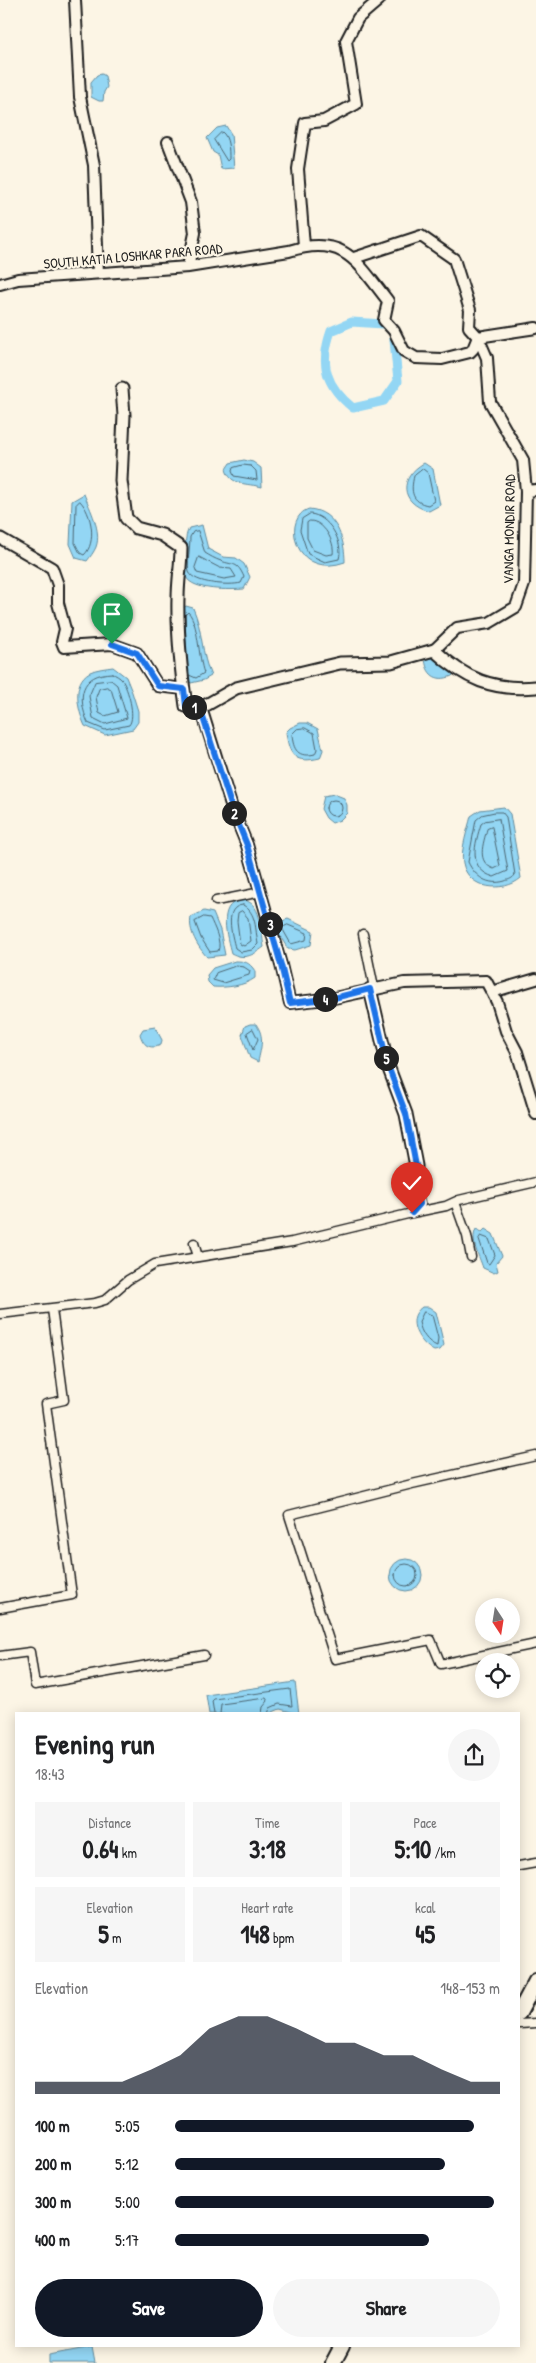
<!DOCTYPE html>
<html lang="en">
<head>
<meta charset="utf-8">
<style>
	:root { --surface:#fff; --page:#f6f6f6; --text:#202124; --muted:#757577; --accent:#111827 }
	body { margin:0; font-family:"Patrick Hand",sans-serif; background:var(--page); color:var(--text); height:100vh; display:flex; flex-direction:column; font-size:19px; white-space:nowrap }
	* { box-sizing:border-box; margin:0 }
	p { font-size:16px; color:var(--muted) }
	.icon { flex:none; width:28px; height:28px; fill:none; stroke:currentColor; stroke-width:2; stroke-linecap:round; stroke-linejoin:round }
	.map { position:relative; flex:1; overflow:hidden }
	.details { position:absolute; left:15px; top:1712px; width:505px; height:635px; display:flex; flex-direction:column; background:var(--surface); border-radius:0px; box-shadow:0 2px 12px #0003 }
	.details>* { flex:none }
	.needle { width:32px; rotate:168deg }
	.tools { position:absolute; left:475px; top:1598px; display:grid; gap:10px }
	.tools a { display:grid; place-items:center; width:45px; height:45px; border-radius:50%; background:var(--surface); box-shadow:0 2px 12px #0003; font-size:25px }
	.pin { position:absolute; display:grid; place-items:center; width:42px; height:42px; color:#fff; margin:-51px -21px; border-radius:50% 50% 50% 0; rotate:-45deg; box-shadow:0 0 5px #0007 }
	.pin .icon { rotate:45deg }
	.km { position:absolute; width:25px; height:25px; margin:-12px; border-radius:50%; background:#222; color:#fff; font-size:14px; line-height:25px; text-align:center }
	.round { display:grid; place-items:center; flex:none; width:52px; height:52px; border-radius:26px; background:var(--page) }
	.head { display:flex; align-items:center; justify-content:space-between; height:85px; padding:0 20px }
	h1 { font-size:28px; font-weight:700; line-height:38px }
	.metrics { display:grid; grid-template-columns:repeat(3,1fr); gap:8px; height:85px; padding:5px 20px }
	.metrics div { display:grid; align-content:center; border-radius:0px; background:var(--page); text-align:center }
	.metrics b { font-size:25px; font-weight:700 }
	.metrics small { font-size:14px; font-weight:400 }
	.metrics p { font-size:14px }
	.chart { height:140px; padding:10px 20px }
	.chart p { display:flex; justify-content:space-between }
	.chart svg { width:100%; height:90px; margin-top:5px; fill:var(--accent); opacity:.7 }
	.action { display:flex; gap:10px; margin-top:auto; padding:10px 20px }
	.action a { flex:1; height:58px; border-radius:30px; background:var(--accent); color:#fff; font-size:20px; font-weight:700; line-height:58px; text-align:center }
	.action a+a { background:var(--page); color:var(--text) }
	ul { padding:0 20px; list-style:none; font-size:16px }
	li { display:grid; grid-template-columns:80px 60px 1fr; align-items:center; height:38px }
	li i { height:12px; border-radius:6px; background:var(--accent) }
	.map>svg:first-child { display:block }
	.water { fill:#93d6f4; stroke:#638c9e }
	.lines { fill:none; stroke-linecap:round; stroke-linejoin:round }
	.shore { stroke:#4c6672; stroke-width:1 }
	.canal { stroke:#93d6f4; stroke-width:9 }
	.minor-casing { stroke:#1c1c1c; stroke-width:11 }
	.tertiary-casing { stroke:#1c1c1c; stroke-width:14 }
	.secondary-casing { stroke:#1c1c1c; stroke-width:15 }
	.trunk-casing { stroke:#1c1c1c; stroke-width:18 }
	.minor { stroke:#fcf5e5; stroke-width:8 }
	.tertiary { stroke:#fcf5e5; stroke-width:10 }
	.secondary { stroke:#fcf5e5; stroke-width:11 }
	.trunk { stroke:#fcf5e5; stroke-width:14 }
	.route-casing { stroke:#fff; stroke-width:10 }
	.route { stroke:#1a73e8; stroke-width:6 }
	.labels { text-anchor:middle; stroke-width:4.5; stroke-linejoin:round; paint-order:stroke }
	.street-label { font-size:14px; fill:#1c1c1c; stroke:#fcf5e5 }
</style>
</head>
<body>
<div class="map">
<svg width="536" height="2363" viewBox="0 0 536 2363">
	<rect width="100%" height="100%" fill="#fcf5e5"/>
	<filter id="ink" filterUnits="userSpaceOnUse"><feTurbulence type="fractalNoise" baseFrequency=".02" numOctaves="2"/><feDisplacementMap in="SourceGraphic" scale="10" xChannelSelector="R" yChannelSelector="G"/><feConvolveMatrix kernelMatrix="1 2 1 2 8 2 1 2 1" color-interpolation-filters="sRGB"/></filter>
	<g filter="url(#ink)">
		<!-- water -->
		<path class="water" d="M102,74L105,76L107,87L104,92L103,101H99L91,97V82L97,75Z
			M226,126L231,134L234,168L221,169L218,155L213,152L207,138L217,128Z
			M244,460L253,462L261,468L262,487C247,483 230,486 226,469L230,463Z
			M424,463L433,469L440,505L429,511C399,503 399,477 424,463Z
			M84,494C90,509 102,531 96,547C94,552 90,557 87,561L76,558L70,544L72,501Z
			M309,509C336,511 345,539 345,562C294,580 281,517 309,509Z
			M202,525L208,549L223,557L236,558L244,564L250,577L244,589C230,590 193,591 186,577C182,570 185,565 185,558C186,547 184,538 189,528Z
			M186,606L193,608C203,630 201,654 211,676L204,680L191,683L183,675V608Z
			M434,650L455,673L452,676C436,683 426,674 425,658Z
			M113,667L126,677L132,692L138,711V722L133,729L105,735L85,726C78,711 71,682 90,672C96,669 106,668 113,667Z
			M300,723H307L318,729L323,750L320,758C295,764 289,756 286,732L290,728Z
			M334,794L344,798L347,805V813L340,820L332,823L326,818L321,809L324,796Z
			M504,807L510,814L521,878C504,893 468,890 463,863C460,850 468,829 471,816L480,810Z
			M240,900C262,899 261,931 264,947C252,956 244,960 231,953C227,937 217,905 240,900Z
			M204,911L213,913L220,930L225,955L207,957C198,947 188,931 191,917Z
			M288,919L313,931L311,945L295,950L288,949L275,928L279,922Z
			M235,961C245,961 249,962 255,971V978C244,986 226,988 213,987L208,982L207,975L213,968Z
			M250,1024H256C265,1037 261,1047 258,1062L250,1058L242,1035L245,1026Z
			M155,1027L162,1040L161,1045C149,1050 143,1045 140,1034L143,1029Z
			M476,1229L482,1232L485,1229L493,1234L502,1256L496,1263L498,1271L494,1273L483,1268C479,1255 470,1242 476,1229Z
			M422,1307H429L436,1312L444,1345L440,1350L434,1351C420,1344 404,1320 422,1307Z
			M390 1575a16 16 0 1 1 32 0a16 16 0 1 1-32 0Z
			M295,1682L299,1714L280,1709L268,1714H209L206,1695Z
			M92,2347L95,2363H49V2355Z"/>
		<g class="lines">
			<!-- shore -->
			<path class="shore" d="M222,132C229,137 229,150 229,159L227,161L214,140Z
				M243,465L251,466L256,471L257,480L234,476L232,471L233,468Z
				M423,469L428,473L434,501L428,505C412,502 410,492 414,476Z
				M80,501C92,513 97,543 84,555L80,553L75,543L76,505Z
				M310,514C328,515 344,541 339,559L325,562L308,554L300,530L302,519Z
				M310,521C324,521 335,542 333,554L326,555L313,550L307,538V523Z
				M198,531L205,553C210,556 215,559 221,561C234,566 237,561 244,577L241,583C230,586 194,584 189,572C187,566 190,545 190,537L193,532Z
				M199,557L220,568L231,569L236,577L224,579L197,573L195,568Z
				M186,644L185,615L188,612C199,623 198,657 204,673L196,678L189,675
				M112,673C115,675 120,677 122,680C128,688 136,717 129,725L105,730L88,723C77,697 80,674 112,673Z
				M111,680L117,685L127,718L105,724L93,718L89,696L95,682Z
				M107,687L111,689L118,712L105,716L99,713L96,697L99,689Z
				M305,728L314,733L317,749L315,754C298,758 293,750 292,734L297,729Z
				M326 808a8 8 0 1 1 16 0a8 8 0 1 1-16 0Z
				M495,812H502L506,817L515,875C512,879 510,879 505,881C488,886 475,877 468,862L476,820L482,815Z
				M499,819L508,871L494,877C467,869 475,844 481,824L485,821Z
				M492,827L500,866L494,869C476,862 483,845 487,829Z
				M243,905C257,913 255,929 258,944L252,950L241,952L235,948C232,935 223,906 243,905Z
				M242,911L248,918L251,941L244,946L240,944L237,921L238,913Z
				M204,917L210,918C214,927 222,942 218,951L210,952L201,938L195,922Z
				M288,925L307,933L306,940L291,944L282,928Z
				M236,966L244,967L250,971L249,975L223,983L213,980L216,973Z
				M253,1029L258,1039L253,1050L247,1033Z
				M481,1236L489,1239L495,1255L489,1264L487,1263L479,1239Z
				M424,1312L432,1315L438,1338L437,1346C427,1342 421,1333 419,1322Z
				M395 1575a11 11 0 1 1 22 0a11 11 0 1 1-22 0Z
				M214,1714L212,1701L214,1699L290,1689L292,1706L279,1704L270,1708L268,1714
				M220,1714L221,1704L266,1698L268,1701L263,1707L262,1714"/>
			<!-- canal -->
			<path class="canal" d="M352,322L383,324L393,330L398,381L384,401L353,408C326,386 319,365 331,331Z"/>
			<!-- minor casing -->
			<g class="minor-casing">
				<path id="minor" d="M216,901L261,892
					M363,934L374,988
					M455,1202L467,1236L471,1257
					M412,1213L446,1206L459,1200L536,1182
					M194,1243L198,1257
					M0,1314L95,1303L105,1300L128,1280L155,1264L292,1242L412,1213L420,1204L415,1177
					M536,1456L412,1484L289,1515L335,1659L431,1640L441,1664L536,1644
					M0,1608L72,1595L46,1404L64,1400L52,1309
					M0,1656L30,1652L35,1685L204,1655
					M519,1866L536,1863
					M519,2024L536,2023"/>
			</g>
			<!-- tertiary casing -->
			<g class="tertiary-casing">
				<path id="tertiary" d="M75,0L80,97L94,165L98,273
					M168,142L191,202L195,233L188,267
					M304,246L298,169L305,123L324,121L356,104L346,41L358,18L379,0
					M354,258L421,236L454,259L470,310L469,327L478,337L487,358L490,402L523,460L526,491L524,584L516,607L489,623L457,628L434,650
					M0,284L18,279L188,267L289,251C345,234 357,262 388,301L384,320L394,331L404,351L416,358L442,359L470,352L473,349L478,337
					M478,337L536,328
					M526,491L536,490
					M0,538L52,568L58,585V603L65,629L62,642L64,647L112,644L137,653L158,686L184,689
					M201,708L232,808L247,845L281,965L290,1003L334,998L404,983L486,981L497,1002L506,1031L517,1052L536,1114
					M492,992L536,979"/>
			</g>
			<!-- secondary casing -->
			<g class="secondary-casing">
				<path id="secondary" d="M122,389L124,415L121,481L126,518L136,528L162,535L181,548C181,565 178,581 178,598C177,634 181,670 186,706L201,708L236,688L340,663L391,662L434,650C465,679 493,691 536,687
					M370,989L388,1066L406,1114L416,1166L415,1177"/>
			</g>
			<!-- trunk casing -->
			<g class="trunk-casing">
				<path id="trunk" d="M519,2013L536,1981
					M333,2363L342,2346"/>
			</g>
			<!-- minor -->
			<use href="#minor" class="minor"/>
			<!-- tertiary -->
			<use href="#tertiary" class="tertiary"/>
			<!-- secondary -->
			<use href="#secondary" class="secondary"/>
			<!-- trunk -->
			<use href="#trunk" class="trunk"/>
		</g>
	</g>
	<g class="lines" filter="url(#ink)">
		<!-- route casing -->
		<g class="route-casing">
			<path id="route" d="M112,644L137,653L158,686L184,689L186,706L200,708L232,808L247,845L281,965L290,1003L334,998L370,989L388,1066L406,1114L416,1166L415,1176L420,1204L412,1213"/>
		</g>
		<!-- route -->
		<use href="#route" class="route"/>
	</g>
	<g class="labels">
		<!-- street labels -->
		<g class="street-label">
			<text transform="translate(133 256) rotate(-5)" y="5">SOUTH KATIA LOSHKAR PARA ROAD</text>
			<text transform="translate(509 529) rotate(-89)" y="5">VANGA MONDIR ROAD</text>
		</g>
	</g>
</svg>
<div class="tools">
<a><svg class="needle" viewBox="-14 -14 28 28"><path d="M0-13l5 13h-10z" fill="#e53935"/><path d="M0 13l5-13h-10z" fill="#757577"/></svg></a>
<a><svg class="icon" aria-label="locate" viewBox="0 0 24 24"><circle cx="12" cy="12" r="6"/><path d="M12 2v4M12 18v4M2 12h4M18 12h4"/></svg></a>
</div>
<div class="pin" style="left:112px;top:644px;background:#1e9e55"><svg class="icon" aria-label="arrive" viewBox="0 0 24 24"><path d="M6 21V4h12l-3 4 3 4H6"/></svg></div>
<div class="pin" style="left:412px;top:1213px;background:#d93025"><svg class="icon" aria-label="check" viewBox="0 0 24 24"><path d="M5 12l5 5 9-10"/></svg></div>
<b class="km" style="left:194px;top:707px">1</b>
<b class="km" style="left:234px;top:813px">2</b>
<b class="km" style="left:270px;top:924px">3</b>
<b class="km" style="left:325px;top:999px">4</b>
<b class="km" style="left:386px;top:1058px">5</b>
<section class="details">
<div class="head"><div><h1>Evening run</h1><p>18:43</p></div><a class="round"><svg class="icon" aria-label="share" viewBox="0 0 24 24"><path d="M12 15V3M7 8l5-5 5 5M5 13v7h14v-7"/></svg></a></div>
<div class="metrics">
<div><p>Distance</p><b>0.64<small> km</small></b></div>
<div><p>Time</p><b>3:18</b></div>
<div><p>Pace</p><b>5:10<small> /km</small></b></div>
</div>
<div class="metrics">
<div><p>Elevation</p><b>5<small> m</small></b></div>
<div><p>Heart rate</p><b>148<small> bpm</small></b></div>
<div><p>kcal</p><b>45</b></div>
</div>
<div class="chart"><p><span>Elevation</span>148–153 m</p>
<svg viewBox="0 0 160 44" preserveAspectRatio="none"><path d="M0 44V38L10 38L20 38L30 38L40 32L50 25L60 12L70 6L80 6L90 12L100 19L110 19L120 25L130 25L140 32L150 38L160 38V44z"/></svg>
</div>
<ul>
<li><b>100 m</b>5:05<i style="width:92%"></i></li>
<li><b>200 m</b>5:12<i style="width:83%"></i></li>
<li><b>300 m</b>5:00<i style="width:98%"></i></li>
<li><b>400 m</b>5:17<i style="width:78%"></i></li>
</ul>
<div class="action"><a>Save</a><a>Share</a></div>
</section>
</div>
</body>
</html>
